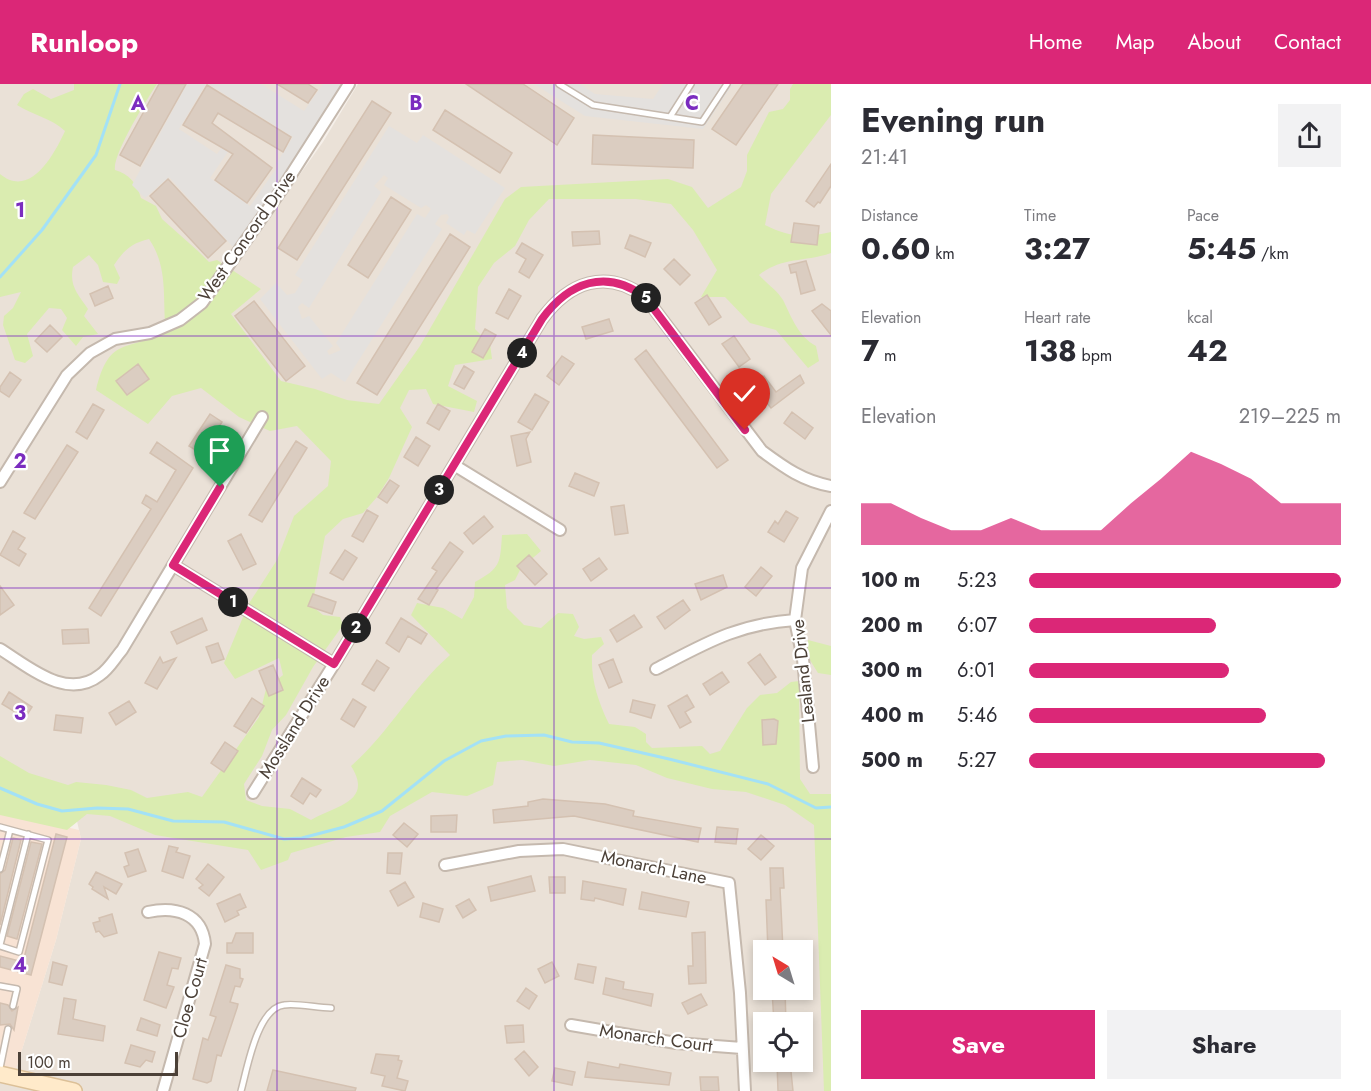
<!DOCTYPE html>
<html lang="en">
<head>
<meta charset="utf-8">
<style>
	:root { --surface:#fff; --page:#f2f2f3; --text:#2b2b33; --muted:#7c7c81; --accent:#db2777 }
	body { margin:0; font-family:Jost,sans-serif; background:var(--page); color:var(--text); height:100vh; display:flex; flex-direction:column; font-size:22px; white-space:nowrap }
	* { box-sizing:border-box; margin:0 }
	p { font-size:20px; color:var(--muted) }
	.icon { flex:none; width:33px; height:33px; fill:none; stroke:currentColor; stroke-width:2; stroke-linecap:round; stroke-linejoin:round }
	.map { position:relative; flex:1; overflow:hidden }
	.sheet { display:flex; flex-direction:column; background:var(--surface); width:540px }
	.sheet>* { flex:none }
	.needle { width:39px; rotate:322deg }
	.tools { position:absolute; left:753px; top:856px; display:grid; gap:12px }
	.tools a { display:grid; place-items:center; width:60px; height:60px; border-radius:0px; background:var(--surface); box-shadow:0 3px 9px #0003; font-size:30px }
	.scale { position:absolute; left:18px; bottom:15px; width:160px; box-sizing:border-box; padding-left:6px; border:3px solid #4b4037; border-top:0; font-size:16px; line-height:21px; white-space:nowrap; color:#4b4037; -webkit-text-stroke:4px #fff; paint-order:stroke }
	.pin { position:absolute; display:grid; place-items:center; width:51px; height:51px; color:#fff; margin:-62px -26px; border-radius:50% 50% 50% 0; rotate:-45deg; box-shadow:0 0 6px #0007 }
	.pin .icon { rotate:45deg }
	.km { position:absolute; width:30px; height:30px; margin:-15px; border-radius:50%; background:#222; color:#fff; font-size:16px; line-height:30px; text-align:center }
	.round { display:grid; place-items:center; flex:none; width:63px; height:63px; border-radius:0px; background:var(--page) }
	.overview { display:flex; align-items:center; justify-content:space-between; height:102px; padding:0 30px }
	h1 { font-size:33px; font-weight:700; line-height:45px }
	.metrics { display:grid; grid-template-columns:repeat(3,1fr); gap:9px; height:102px; padding:6px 30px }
	.metrics div { display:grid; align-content:center }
	.metrics b { font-size:30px; font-weight:700 }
	.metrics small { font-size:16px; font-weight:400 }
	.metrics p { font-size:16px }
	.chart { height:168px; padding:12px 30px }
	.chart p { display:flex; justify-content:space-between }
	.chart svg { width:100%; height:108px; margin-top:6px; fill:var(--accent); opacity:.7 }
	.cta { display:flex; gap:12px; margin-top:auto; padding:12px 30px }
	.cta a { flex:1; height:69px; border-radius:0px; background:var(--accent); color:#fff; font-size:24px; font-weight:700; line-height:69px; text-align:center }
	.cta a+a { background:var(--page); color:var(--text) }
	ul { padding:0 30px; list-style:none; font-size:20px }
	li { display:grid; grid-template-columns:96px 72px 1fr; align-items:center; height:45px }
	li i { height:15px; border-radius:8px; background:var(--accent) }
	header { display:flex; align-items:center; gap:36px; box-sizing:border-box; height:84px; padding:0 30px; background:var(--accent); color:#fff }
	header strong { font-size:28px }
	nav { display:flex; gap:33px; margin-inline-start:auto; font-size:21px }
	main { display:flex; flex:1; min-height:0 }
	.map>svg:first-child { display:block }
	.residential { fill:#eae1d7; fill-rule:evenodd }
	.commercial { fill:#f8e3d4 }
	.green { fill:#daecb0 }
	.parking { fill:#e4e1de; fill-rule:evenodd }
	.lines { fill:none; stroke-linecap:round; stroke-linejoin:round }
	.stream { stroke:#a3e1f6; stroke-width:3 }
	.building { fill:#dbcdc1; stroke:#d4c1b1; stroke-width:1.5 }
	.lane-casing { stroke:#c5b9ae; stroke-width:8 }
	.street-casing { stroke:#c5b9ae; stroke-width:14 }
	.secondary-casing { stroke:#dcc098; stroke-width:18 }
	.lane { stroke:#fff; stroke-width:5 }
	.street { stroke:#fff; stroke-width:10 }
	.secondary { stroke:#ffeaca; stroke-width:15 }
	.route-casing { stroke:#fff; stroke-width:12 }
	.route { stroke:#db2777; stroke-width:8 }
	.grid { fill:none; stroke:#7b2cbf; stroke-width:1.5; stroke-opacity:0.55 }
	.labels { text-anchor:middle; stroke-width:4.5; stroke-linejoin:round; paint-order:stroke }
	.street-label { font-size:18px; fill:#4b4037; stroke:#fff }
	.grid-label { font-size:20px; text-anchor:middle; font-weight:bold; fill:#7b2cbf; stroke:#fff; stroke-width:4.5; stroke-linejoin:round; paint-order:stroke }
</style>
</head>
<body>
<header>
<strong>Runloop</strong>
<nav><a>Home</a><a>Map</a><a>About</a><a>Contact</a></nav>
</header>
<main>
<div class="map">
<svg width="831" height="1007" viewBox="0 0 831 1007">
	<rect width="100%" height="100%" fill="#f6f0ea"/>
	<!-- residential -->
	<path class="residential" d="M0,0H344L274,108L212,191L221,201L323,58L358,0H831V1007H0V982L16,985L56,856L81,755L70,706L0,684ZM764,867H802V906H764ZM764,939H802V978H764Z"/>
	<!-- commercial -->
	<path class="commercial" d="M0,728L79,746L81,755L56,856L16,985L0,982Z"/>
	<!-- green -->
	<path class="green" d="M74,0H157C147,15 112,71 115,86C129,90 137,99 141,114L156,122L162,135L198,167L209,178L217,176L261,205L231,230L281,297L315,305L347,316L379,320L420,262L505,115L521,103L668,95L692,103L708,124L741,103L747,87V71L769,28L783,25L790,16V5L793,0H831V31L771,110L765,141C788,153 806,154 831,148V169C806,178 781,173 759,191C766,199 778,207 783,216C792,234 798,252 816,262L819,277L808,284L776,246L750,239L725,213H701L717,186L693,146L671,120L636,115H549L529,136L515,162L494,179L478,203L475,245L490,260L492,275L455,281L448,302L477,317L474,328L433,320L426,305L409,306L400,324L412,343L389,394L377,413L363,429L343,435L325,452L312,522L323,531L340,533L343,541L313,583L286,631L272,646L262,672L244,700L246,716L262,722L290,725L311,736C335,722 374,718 351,682C389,649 412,604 450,571L411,531L417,519L443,524L462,535L474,513L475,498C501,484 500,479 502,451L527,450L541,467L521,484L515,496L505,501L507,524L524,541L541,544L558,529L573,530L579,543L574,552L584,555L601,553L604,560L592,571C591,597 598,617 609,640L635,643L646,650V658L652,664L702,662L710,670L720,667L747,624L760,611L777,609L791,598L799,597L800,695L810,710H831V1007H824L814,741L785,721L746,708L712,705L667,694L636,681L590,676L554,682L522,676L497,678L493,701L467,712L432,708L390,732L380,748L346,753L291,769L288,776L261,786L248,766L155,751L110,732L87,730L67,746L0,731V672L29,689L68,701L76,698L106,701L131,706L147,714L188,708L202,713L259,633L266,605L283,591L279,574L235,595L224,579L248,521L277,476L294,432L328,402L331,377L297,342L270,347L239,333L201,304L172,312L148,340L96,306C109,254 123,267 166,249C162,216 169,184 149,155C132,159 124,166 114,181L120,194L117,200L103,198L98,181L89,171L73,183C69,202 78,210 88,225L84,232L98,250L83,253L76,262L62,246L67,234L61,225L49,224L27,250L33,272L25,279L15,276L3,241L4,232L13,224L21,208L0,213V90C30,115 54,71 65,47C51,34 33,31 17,21L24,10L33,5L51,15L74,6Z
		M808,556L831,562V591L818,589L808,573Z"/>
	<!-- parking -->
	<path class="parking" d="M187,0H206L179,45L217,70L230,52L236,56L210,94L250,122L278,82L276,80L293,53L208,0H261L304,27L323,0H344L274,108L233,163L169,93L145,114L132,101Z
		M534,0H580L595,10L653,15L663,0H733L703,45L585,32Z
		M389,42L417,59L423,51L505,104L475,150L467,146L464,151L446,139L449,133L447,130L441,131L435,140L442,145L345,298L331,289L322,295L260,215L276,199L287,211L295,209L303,196L295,191ZM384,91L388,94L384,101L421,124L426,121L431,125L425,134L417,130L336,259L341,266L329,271L327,267L333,262L309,232L302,235L298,223L302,219L309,224L381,108L374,102Z"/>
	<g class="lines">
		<!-- stream -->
		<path class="stream" d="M0,193L42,146L96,71L120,0
			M0,704L37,720L62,727L97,724L128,725L173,737L224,738L284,755L302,754L344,743L382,727L444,677L481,657L506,652L544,651L572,658L599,659L669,675L768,700L816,724L831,723"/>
	</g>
	<!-- building -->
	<path class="building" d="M159,0H186L140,82L120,71Z
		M277,0H308L317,6L308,19Z
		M466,0H523L574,34L557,61Z
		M743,0H778L736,61L712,45Z
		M207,1L291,53L283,68L218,29L212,39L272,84L247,119L215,96L233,70L183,41Z
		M372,17L391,29L297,176L278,164Z
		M445,26L512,69L500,89L433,46Z
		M593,51L694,56L693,84L592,80Z
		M831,80V102L820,119L818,118L814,123L806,117Z
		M168,95L226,157L208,174L150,112Z
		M391,113L411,126L368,194L348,181Z
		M794,139L819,142L817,161L791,158Z
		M599,147L600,160L573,162L572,148Z
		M450,150L470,163L377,311L357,299Z
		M630,151L651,159L645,173L625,164Z
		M522,159L543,171L529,194L519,188L526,175L516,169Z
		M674,175L690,191L680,201L664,185Z
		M806,177L815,206L801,210L796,188L791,189L789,181Z
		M108,202L113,214L95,222L90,210Z
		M509,205L521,212L508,235L496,229Z
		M707,211L721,233L709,241L695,219Z
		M254,217L305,282L286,297L235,232Z
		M822,220L831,227V251L812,227Z
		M609,235L613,247L586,255L582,243Z
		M50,241L62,253L47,268L35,257Z
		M485,245L496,251L483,274L472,268Z
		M734,252L750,275L739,283L722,260Z
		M646,266L728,376L717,384L635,275Z
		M562,272L574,280L559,301L547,292Z
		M138,280L149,295L127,311L116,297Z
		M464,282L474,288L464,305L454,300Z
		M10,288L21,296L9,313L0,307V303Z
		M800,291L804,299L771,324L753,301L764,292L776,308Z
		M535,310L549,318L532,346L518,338Z
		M93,320L104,326L87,355L76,348Z
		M438,320L450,327L439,346L427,339Z
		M792,328L813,344L805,355L784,339Z
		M210,330L222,338L202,370L189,362Z
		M530,348L526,355L531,378L517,382L511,352Z
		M416,353L430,362L418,382L404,373Z
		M296,357L307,364L262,438L249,431Z
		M157,358L193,384L101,532L89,524L151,425L142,419L146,411L157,418L176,386L150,369Z
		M67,361L78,368L35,435L24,429Z
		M575,389L599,399L594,412L569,402Z
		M390,396L399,402L387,419L378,413Z
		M624,421L628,449L615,451L611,423Z
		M367,426L378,432L363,458L352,452Z
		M786,427L798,434L784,458L768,448L775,437L778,440Z
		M484,432L493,443L473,460L464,449Z
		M13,447L25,454L18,465L26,470L19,482L0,471Z
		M241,450L256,480L243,486L228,457Z
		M450,458L463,468L436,505L438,506L429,521L418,515L437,487L432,484Z
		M345,466L357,474L343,496L330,489Z
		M529,471L547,490L535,501L517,482Z
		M599,474L607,485L591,497L583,485Z
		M761,483L772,492L756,512L745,503Z
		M723,491L727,503L701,516L695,500Z
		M0,502L14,521L0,531Z
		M313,510L336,518L332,530L308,522Z
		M683,516L690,526L665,545L657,533Z
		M634,531L642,543L617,558L610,546Z
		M202,534L207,546L177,560L171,548Z
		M401,534L427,550L421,560L408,552L399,568L386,559Z
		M88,545L89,559L63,560L62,546Z
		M218,559L224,575L212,579L206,563Z
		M760,570L776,593L765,601L748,579Z
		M160,573L163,579L176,574L157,605L145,599Z
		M613,575L622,598L609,604L599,581Z
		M377,576L389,584L374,607L362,600Z
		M273,581L283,606L269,612L259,587Z
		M722,588L729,598L710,611L703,600Z
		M9,608L32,623L25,634L2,620Z
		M687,611L694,623L685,628L691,638L680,644L668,622Z
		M252,614L264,622L246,649L234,642Z
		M353,615L366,623L354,643L341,635Z
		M633,616L655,621L651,634L630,628Z
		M129,617L136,628L116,641L109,629Z
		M56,631L83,634L81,649L54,646Z
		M774,635L778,637L776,660L763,661L762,636Z
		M225,658L238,667L224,688L211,679Z
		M302,694L321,706L316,713L310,709L303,720L291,712Z
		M543,715L605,720L634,727L633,732L701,744L698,758L574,732L494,739L493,726L528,722V718Z
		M457,731L456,748H431V732Z
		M404,739L418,750L407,763L393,751Z
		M717,743L738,745L736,760L715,758Z
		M56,750L67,753L31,891L0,883V872L23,878Z
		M761,751L774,762L761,776L748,765Z
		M13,754L21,756L0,841V790L5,786Z
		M31,758L42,760L17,855L7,852Z
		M169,762L178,764L176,768L190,772L183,794L162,787Z
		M138,765L146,787L128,793L124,783L129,781L125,769Z
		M388,769H402L400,790L387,789Z
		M208,780L224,793L209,812L199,804L203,801L196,795Z
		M770,784H783L784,804H780L783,866L768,867L766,816H771Z
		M96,788L122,800L116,810L104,803L108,815L92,805L93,803L89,800Z
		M531,792L535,807L491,817L488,803Z
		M549,793H565V809H550Z
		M583,797L626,805L623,821L595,814L594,817L581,815Z
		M405,798L414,813L398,822L390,807Z
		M642,808L689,818L686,833L639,825Z
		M240,810L246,823L237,827L239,831L225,838L217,820Z
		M469,815L476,826L463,834L456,822Z
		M423,819L443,825L439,838L420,833Z
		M112,830L117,849L104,853L99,847L96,848L93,839L100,837L99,834Z
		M705,848L706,899L689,900L688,882H693L692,849Z
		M236,849H253V869H227V859H232Z
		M159,868L181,874L178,885L172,884L167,901L174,903L166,924L144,916Z
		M53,878L67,882L62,901L49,898Z
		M552,878L559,892L545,899L538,885Z
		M578,880L596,883L593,899L575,895Z
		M226,881L240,885V894L243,895L240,903L235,902L230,918L238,920L237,924L221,972L217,971L211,997L207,999L193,995L203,954L208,956L216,933L210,931Z
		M606,894L624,898L623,905L653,910L651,922L603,910Z
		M526,904L537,912L529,925L517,917Z
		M772,906H785L786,939H774Z
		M701,910L707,921L688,930L682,919Z
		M64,914L76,916L73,935L105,942L103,957L58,950Z
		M0,919L8,921L12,927L18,923L14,946L10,940L0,941Z
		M141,934L160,941L157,952L137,946Z
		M523,941L524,958L507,959L505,942Z
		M131,961L155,968L152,978L146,976L140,983L125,979Z
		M524,967L538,983L529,992L515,975Z
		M376,970L399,972L398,976L402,977L397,994L408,997L405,1007L382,1002L385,992L371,989Z
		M588,978L619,984L620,980L671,989L669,1001L585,993Z
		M777,978H790L793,1007H778Z
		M555,984L575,988L572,1001L552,997Z
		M273,986L356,1004L355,1007H267Z
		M700,993H718L719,1007H701Z"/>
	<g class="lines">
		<!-- lane casing -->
		<g class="lane-casing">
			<path id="lane" d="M559,0L593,21L702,38L727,0
				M670,33L691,0
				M0,743L48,756L19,868L0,862
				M0,785L10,746
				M0,861L28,750
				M0,902L17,905L13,922
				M0,984L8,945
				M241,1007C247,986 257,924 284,921C298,919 317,924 331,924"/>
		</g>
		<!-- street casing -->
		<g class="street-casing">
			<path id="street" d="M454,381L560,446
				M0,398L67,291L90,269L115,255L150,249L180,236L202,219L282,105L349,0
				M173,481L334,580
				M0,565C29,583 67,617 100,591C109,585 115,574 122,566L262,333
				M656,585C706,559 737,540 795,536
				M813,683L803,575L795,536L802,484L831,427
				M253,709L334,580L542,235C569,198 606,184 645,213L762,367C785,384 803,397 831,402
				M445,781L519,767L563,765L729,799L740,909L745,1007
				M148,828C175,822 202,829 205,860L163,1007
				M571,941L676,959L742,964"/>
		</g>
		<!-- secondary casing -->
		<g class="secondary-casing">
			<path id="secondary" d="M0,990L74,1007"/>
		</g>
		<!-- lane -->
		<use href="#lane" class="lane"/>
		<!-- street -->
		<use href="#street" class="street"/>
		<!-- secondary -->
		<use href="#secondary" class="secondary"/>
	</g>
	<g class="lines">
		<!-- route casing -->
		<g class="route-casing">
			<path id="route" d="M220,403L173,481L334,580L542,235C569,198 606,184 645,213L745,346"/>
		</g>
		<!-- route -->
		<use href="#route" class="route"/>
	</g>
	<!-- grid -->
	<path class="grid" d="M277,0V1007M554,0V1007M0,252H831M0,504H831M0,755H831"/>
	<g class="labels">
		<!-- street labels -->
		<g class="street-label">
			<text transform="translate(247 152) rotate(-55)" y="6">West Concord Drive</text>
			<text transform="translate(803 587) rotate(-96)" y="6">Lealand Drive</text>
			<text transform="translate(294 643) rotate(-58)" y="6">Mossland Drive</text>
			<text transform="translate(654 783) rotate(12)" y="6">Monarch Lane</text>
			<text transform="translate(190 914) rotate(-74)" y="6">Cloe Court</text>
			<text transform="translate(656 954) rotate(8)" y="6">Monarch Court</text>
		</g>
	</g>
	<g class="grid-label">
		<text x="138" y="26">A</text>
		<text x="416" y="26">B</text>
		<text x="692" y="26">C</text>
		<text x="20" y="133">1</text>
		<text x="20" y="384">2</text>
		<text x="20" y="636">3</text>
		<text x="20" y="888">4</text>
	</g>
</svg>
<div class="tools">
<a><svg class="needle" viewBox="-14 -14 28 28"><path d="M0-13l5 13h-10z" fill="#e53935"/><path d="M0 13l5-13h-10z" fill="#7c7c81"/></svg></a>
<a><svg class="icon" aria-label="locate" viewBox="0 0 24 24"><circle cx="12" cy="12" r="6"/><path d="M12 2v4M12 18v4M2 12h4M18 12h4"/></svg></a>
</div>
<div class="scale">100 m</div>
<div class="pin" style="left:220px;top:403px;background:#1e9e55"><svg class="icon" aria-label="arrive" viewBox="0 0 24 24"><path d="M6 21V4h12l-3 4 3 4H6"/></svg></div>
<div class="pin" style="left:745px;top:346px;background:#d93025"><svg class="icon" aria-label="check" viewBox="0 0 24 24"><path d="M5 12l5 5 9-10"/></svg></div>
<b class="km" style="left:233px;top:518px">1</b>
<b class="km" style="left:356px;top:544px">2</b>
<b class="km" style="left:439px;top:406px">3</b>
<b class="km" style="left:522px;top:269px">4</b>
<b class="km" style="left:646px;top:214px">5</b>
</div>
<section class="sheet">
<div class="overview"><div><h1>Evening run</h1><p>21:41</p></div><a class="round"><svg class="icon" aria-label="share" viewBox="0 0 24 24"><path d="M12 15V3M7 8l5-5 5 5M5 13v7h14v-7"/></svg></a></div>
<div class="metrics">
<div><p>Distance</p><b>0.60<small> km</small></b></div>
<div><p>Time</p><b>3:27</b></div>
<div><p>Pace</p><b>5:45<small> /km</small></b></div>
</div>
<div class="metrics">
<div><p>Elevation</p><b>7<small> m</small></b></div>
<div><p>Heart rate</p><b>138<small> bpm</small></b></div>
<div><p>kcal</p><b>42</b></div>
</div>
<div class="chart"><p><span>Elevation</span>219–225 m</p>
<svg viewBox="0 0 160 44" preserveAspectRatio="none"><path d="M0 44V27L10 27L20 33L30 38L40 38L50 33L60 38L70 38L80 38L90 27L100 17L110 6L120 11L130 17L140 27L150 27L160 27V44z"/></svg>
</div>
<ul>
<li><b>100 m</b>5:23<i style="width:100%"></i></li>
<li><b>200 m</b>6:07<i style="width:60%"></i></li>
<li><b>300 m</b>6:01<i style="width:64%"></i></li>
<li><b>400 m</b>5:46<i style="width:76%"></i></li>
<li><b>500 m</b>5:27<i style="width:95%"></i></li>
</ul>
<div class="cta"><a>Save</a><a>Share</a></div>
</section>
</main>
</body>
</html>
